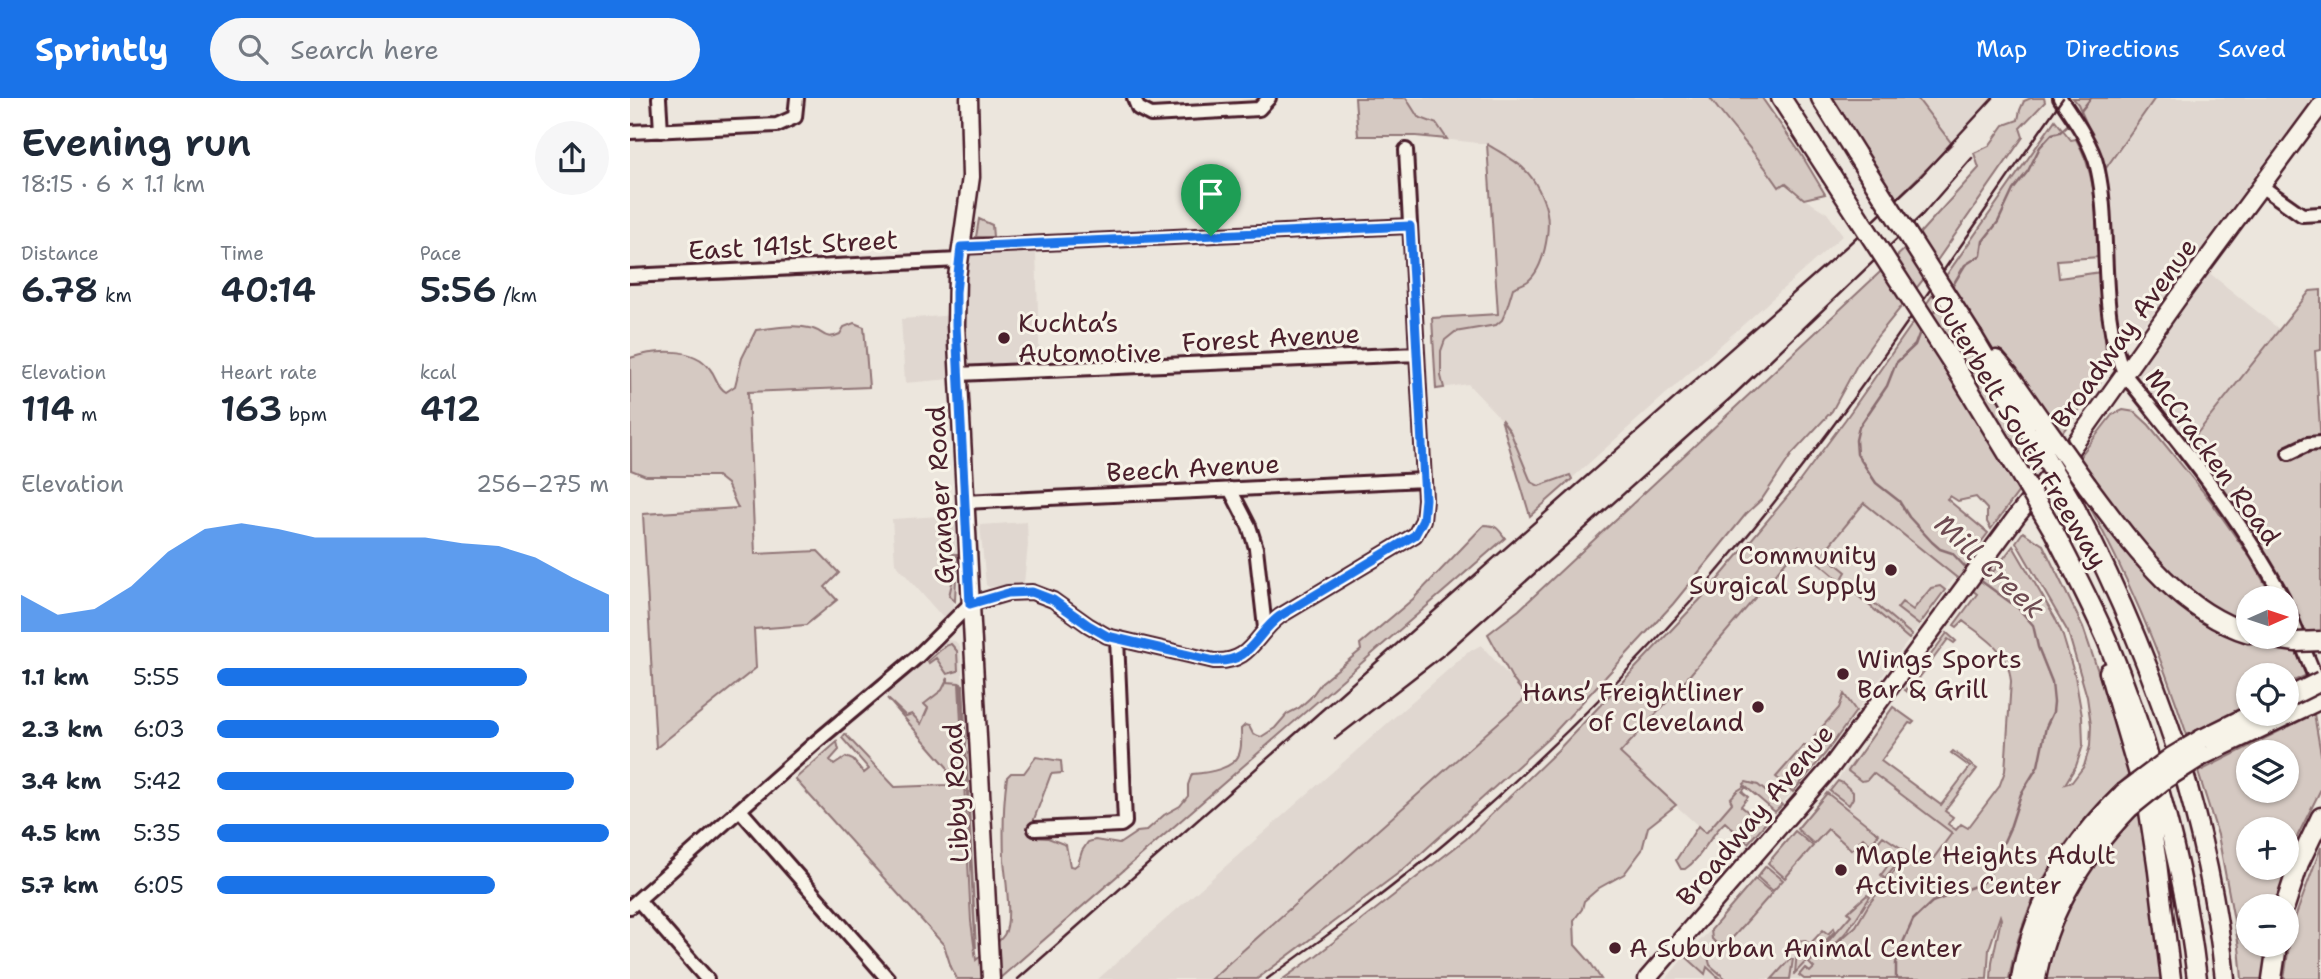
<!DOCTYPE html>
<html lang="en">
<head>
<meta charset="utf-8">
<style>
	:root { --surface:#fff; --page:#f6f6f7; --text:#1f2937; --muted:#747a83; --accent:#1a73e8 }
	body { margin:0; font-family:"Shantell Sans",sans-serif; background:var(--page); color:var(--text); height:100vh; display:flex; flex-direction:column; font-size:26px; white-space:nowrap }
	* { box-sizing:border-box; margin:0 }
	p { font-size:23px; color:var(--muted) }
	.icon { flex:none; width:38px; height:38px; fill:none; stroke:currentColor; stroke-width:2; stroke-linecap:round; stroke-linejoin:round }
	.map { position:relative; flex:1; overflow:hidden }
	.details { display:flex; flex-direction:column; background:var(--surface); width:630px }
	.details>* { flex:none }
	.needle { width:46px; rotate:87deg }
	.fabs { position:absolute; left:1606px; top:488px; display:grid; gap:14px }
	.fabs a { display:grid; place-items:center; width:63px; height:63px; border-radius:50%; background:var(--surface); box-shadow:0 2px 5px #0004; font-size:35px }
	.pin { position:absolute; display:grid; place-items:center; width:60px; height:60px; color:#fff; margin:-72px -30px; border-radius:50% 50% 50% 0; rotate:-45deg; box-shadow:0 0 7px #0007 }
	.pin .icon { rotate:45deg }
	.round { display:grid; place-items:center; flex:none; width:74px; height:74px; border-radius:37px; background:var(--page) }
	.headline { display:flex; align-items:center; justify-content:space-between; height:119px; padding:0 21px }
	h1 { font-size:38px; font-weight:600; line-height:52px }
	.figures { display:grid; grid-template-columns:repeat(3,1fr); gap:10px; height:119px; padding:7px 21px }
	.figures div { display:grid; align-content:center }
	.figures b { font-size:35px; font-weight:600 }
	.figures small { font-size:19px; font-weight:400 }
	.figures p { font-size:19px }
	.chart { height:196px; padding:14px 21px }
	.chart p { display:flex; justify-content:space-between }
	.chart svg { width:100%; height:126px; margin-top:7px; fill:var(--accent); opacity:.7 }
	ul { padding:0 21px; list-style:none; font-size:23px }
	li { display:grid; grid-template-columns:112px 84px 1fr; align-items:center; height:52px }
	li i { height:18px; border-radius:9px; background:var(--accent) }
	header { display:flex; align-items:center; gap:42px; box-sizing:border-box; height:98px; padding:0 35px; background:var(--accent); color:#fff }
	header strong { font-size:33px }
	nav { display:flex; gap:38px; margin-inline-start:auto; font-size:24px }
	.search { width:490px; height:63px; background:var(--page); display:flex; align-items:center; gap:18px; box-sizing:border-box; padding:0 24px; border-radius:38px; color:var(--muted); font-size:26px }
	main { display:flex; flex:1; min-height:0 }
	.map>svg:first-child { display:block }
	.built { fill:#e0d7d0 }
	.green { fill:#d5c9c2; stroke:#907476; stroke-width:2; fill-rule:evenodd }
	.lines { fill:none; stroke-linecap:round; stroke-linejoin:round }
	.stream { stroke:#896c6f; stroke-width:2.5 }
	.minor-casing { stroke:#4a1f2b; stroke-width:18 }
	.major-casing { stroke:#4a1f2b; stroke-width:21 }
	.highway-casing { stroke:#4a1f2b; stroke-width:23 }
	.minor { stroke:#f7f3e8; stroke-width:12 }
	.major { stroke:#f7f3e8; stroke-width:16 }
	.highway { stroke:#f7f3e8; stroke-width:18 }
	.rail { stroke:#4a1f2b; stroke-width:2.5 }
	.highway-bridge-casing { stroke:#4a1f2b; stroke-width:23; stroke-linecap:butt }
	.highway-bridge { stroke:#f7f3e8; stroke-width:18 }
	.route-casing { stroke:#fff; stroke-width:14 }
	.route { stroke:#1a73e8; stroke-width:9 }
	.poi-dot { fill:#4a1f2b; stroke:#f7f3e8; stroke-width:2.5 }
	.labels { text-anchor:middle; stroke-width:6; stroke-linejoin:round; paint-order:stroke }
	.street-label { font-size:26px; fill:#4a1f2b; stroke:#f7f3e8 }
	.poi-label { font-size:26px; fill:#4a1f2b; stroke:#f7f3e8; text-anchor:start }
	.water-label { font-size:28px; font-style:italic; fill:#6f4c53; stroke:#f7f3e8 }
</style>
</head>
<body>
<header>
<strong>Sprintly</strong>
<div class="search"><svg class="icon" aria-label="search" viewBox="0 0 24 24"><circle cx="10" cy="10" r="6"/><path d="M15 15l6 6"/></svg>Search here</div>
<nav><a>Map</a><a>Directions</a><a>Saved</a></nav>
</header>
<main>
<section class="details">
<div class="headline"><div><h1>Evening run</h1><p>18:15 · 6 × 1.1 km</p></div><a class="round"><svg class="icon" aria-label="share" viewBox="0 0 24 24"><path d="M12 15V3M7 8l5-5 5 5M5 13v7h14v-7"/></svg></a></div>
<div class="figures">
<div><p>Distance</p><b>6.78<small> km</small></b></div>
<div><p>Time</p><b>40:14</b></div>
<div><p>Pace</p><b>5:56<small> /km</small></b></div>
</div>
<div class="figures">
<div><p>Elevation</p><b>114<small> m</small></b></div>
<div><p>Heart rate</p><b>163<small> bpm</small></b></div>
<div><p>kcal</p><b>412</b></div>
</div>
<div class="chart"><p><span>Elevation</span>256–275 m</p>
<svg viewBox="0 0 160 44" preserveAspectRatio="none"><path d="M0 44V31L10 38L20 36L30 28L40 16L50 8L60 6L70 8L80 11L90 11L100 11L110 11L120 13L130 14L140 18L150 25L160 31V44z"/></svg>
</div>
<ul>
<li><b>1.1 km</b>5:55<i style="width:79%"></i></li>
<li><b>2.3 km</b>6:03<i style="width:72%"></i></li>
<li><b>3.4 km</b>5:42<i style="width:91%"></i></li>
<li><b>4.5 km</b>5:35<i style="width:100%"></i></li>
<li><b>5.7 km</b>6:05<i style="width:71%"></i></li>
</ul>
</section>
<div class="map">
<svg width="1691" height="881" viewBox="0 0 1691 881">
	<rect width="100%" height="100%" fill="#ece6dd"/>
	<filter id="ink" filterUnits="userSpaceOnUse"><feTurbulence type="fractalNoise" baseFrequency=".0143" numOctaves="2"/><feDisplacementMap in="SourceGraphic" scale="14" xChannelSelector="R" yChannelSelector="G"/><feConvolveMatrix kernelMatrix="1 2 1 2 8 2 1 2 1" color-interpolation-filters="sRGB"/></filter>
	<g filter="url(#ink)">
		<!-- built -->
		<path class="built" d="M725,0H1080L1105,35L1131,62L1149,88L1154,85L1163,94L1197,115L1213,137L900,418L871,321L838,286L806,291L802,220L868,216L857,46L786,38H728Z
			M1287,0H1364L1322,46Z
			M1525,0H1683L1507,237L1485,224L1476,70Z
			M404,146L406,154L410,273L275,285L271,221L325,217L331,149Z
			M1572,169L1650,232L1554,352L1495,277Z
			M1215,389L1325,479L1195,656L1145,714L1116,689L1076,735L989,656L1135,490Z
			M326,417V497L322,511L314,521L265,465L262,421Z
			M397,424L398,447L394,485L359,489L356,487L350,427Z
			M316,542L325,543L330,548L333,587L317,583L312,592L299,602L291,627L273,617L255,595Z
			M851,547L897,598L581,881H468L837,555Z
			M1226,659L1336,741L1187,881H1036L1060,852L1081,832Z"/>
		<!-- green -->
		<path class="green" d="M725,0H776L788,19L807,26L817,41L786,38H728Z
			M1080,0H1132L1171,56L1195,96L1174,101L1155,85L1149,89C1128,57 1102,31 1080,0Z
			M1191,0H1287L1322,46L1258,109Z
			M1401,0H1414L1415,4L1390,30L1393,39L1297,177L1246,240L1227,267L1202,313L1162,356L1132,401L1116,416L1043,506L920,639L774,771L627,881H581L897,599L883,582L858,536L889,512L1279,147L1349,70L1344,55L1359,48L1374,27L1388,22L1390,12L1394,3Z
			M1443,0H1525L1476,70L1448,6Z
			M1425,22L1441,42L1446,41C1467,77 1466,118 1469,159L1427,162L1429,180L1471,174L1477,274L1361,431L1357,424V411L1346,399L1328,403L1320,398L1317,401L1358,435L1343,455L1363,474L1383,448L1425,520L1432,535L1445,578L1452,618L1453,647L1446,668L1435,686L1442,684L1454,668L1460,648L1461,627L1457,599L1438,534L1386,444L1393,434L1413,447L1453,529L1502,674C1438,729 1393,797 1379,881H1361L1362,864L1371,821L1370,818L1359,851L1357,881H1174L1169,877L1175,870L1180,874L1184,870L1179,865L1183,861L1197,854L1226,828L1239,806L1279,755L1297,769L1322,735L1243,675L1237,682L1231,683L1218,673L1263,609L1284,624L1282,626L1279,625L1251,663L1311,707L1340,669L1321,655L1323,653L1347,671L1315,713L1323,719L1318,726L1326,732L1331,726L1338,730L1369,689L1375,673L1381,583C1378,551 1356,541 1333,523L1327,529L1324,527L1347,496L1234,405L1193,455L1216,474L1213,479L1282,537L1279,541L1169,448L1036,605L990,655L1046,707L1018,729L1012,752L994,776L969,790L954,803L952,811L944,822L945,847L960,864L971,881H653L687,857L836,741L928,652L1079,492L1163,392L1215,322Z
			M857,46C869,54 884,61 894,71C905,81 914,100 917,115C920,134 914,170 898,183C894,186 887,188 883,190L876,213L872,222L866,227L825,234L815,242L811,253V278L814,290L806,291L802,220L868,216Z
			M349,121L362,127L363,139H346Z
			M310,169H313V171L0,186V183Z
			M1691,192V252L1685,253L1691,346V543L1671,542L1657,510L1554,352L1680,193Z
			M224,225L234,229L239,289L118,294L125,456L188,453L209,475L195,489L207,502L176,527L124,531L126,570L26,650L13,416L108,410L97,386L87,378H16L1,372L0,260C24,252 64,248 80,271C87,279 86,288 96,294L105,288L112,260L126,232C143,230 162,226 179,230C194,232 193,244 210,236L214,229Z
			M1493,312L1505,314L1519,327L1580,402L1621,461L1643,500H1619V528C1542,493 1496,427 1448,361L1482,317Z
			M871,321L880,333L901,384L909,388L940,377L942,381L900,418Z
			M1454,398L1510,465L1614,539L1637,546L1666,550L1677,577L1657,586V578H1619V606L1557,637C1530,554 1496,474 1454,398Z
			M854,427C866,427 868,430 875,440L369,881H327L321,869L314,847L165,681L207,644L209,652L200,662L204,667L216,659L223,662L234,675L239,671L212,640L215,636L265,689L318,687L317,669L257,600L276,618L282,616L291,626L298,610L294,606L312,592L318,580V584L329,585L341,823L346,862C354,855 368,846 374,837C383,823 375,778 374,761C373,734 373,706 377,679L381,675H394L406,659L431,663L432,675L421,676L400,732L403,739L418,740L436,747L440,768L444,769L448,766L452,753L458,744L465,742L489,746L507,734L516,733L534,717L550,708L558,698V687L562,676C577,675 607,671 610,653C612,646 611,638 611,631L615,627L619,628L623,636L631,639L645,630L657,616L669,610L680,600L692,584L731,552L730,546L783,501Z
			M321,456H327L325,503L319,498L322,485Z
			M1310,488L1315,492L1289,527L1267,510L1272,504L1283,512L1301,490Z
			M1317,535L1326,543L1324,545L1318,541L1281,591L1286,596L1283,598L1275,592Z
			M321,546L327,553L328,573L317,576L306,560L299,565L298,563L315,548Z
			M331,586L333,587L346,850L344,823Z
			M1214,596L1226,613L1195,656L1163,694L1146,679L1174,647L1179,650L1186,641L1184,638L1209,610Z
			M1684,616L1691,656V691L1668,737L1645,808H1619V847H1638L1635,881H1612L1609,849L1588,737L1568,674ZM1619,654H1657V693H1619ZM1619,732H1657V770H1619Z
			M1208,683L1213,685L1223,694V700L1219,707L1200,693Z
			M1116,684L1128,687L1152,707L1145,714L1116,689L1112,694L1118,699L1111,708L1125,720L1129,721L1136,713L1141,719L1118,745L1095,724C1079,738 1072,760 1055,771H1051L1046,762L1068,728L1076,735L1102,705L1100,701L1107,693L1115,688L1114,686Z
			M1197,695L1249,736L1240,746L1233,740L1222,752L1198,731L1184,746L1167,731Z
			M1511,711L1533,881H1414C1422,849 1431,814 1449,785C1464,759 1489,731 1511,711Z
			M1165,733L1183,748L1155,780L1138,765Z
			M1253,738L1277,754L1255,781L1251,777L1259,766L1242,751Z
			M1691,749V881H1654L1662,828Z
			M1136,768L1153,782L1143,793L1127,779Z
			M1125,781L1142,795L1098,845L1087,846L1082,841L1081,832Z
			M1237,797L1240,799C1226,820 1213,846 1188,855L1221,817L1218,814Z
			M1204,830L1205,833L1165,875L1168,843L1174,842L1180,846L1193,832L1198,836Z
			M1063,849L1078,859L1080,867L1096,881H1090L1077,869L1075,876L1055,858Z
			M1160,861H1163L1160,881H1142Z"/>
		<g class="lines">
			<!-- stream -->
			<path class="stream" d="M1447,18L1461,0
				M1320,192L1335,167L1351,157L1353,143L1368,124L1383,92L1398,73L1410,49L1422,36L1430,34L1440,25
				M1301,217L1313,204
				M1291,231L1285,247L1266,265L1257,288L1229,329L1226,342L1227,356L1246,385L1269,403L1279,419L1302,444L1310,451L1322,455L1339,473
				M1266,881V865L1270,851L1283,822L1302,804L1345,788L1353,784L1360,775L1380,730L1391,696L1408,668L1416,629L1423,614L1424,604L1422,584L1408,549L1403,527L1388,510L1347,480"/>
			<!-- minor casing -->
			<g class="minor-casing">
				<path id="minor" d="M29,0L31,33
					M504,0L508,10L521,17L629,11L639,0
					M1430,0C1443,19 1457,39 1465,61C1471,81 1473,103 1474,124C1477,175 1474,230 1495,277C1552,348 1611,420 1653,500
					M0,34L147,27L165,19L167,0
					M1631,88L1672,117L1691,116
					M331,149L780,128
					M0,178L329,162
					M328,276L787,256
					M1659,355L1678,346L1691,345
					M600,391L619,428L626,450L635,530
					M334,404L794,382
					M1657,510L1690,591
					M110,712L258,881
					M405,731L491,727L495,724L487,541
					M8,802L77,881
					M0,809L186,644L287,559L340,506L378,495L402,494L423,502L458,527L477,538L584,563C622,565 624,537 650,518L785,437L793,422L795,401L776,52"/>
			</g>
			<!-- major casing -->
			<g class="major-casing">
				<path id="major" d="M339,0L341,79L327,179L326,227L361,881
					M1017,881L1201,669L1386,419L1441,351L1549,199L1691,7"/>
			</g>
			<!-- highway casing -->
			<g class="highway-casing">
				<path id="highway" d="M1151,0L1201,77
					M1191,0L1226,56
					M1343,239L1402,338
					M1366,262L1379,277L1412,324
					M1324,267L1383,364
					M1457,387C1501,445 1546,512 1619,535
					M1443,406C1521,555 1578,713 1595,881
					M1423,432C1442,469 1461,505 1477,542C1521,650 1554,765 1567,881
					M1479,574L1518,707L1527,765L1541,881
					M1572,641L1623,616
					M1573,657L1691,601
					M1655,808L1669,765L1691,719
					M1391,881C1403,807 1441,746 1494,695
					M1406,881C1417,814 1453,758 1499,710
					M1642,881L1647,847"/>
			</g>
			<!-- minor -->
			<use href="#minor" class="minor"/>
			<!-- major -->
			<use href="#major" class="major"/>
			<!-- highway -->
			<use href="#highway" class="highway"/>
			<!-- rail -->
			<path class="rail" d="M705,641L816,555L1105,296L1292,117L1342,60
				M388,881L1218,147L1290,79L1363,0
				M637,881C702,834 767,787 827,735C912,661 992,581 1066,498C1203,343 1315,168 1433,0"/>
			<!-- highway-bridge casing -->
			<g class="highway-bridge-casing">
				<path id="highway-bridge" d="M1226,56L1343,239
					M1201,77L1324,267
					M1412,324L1457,387
					M1402,338L1443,406
					M1383,364L1423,432
					M1639,540L1666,544L1691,543
					M1661,598L1691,583
					M1494,695L1542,659L1572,641
					M1499,710L1535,681L1573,657"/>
			</g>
			<!-- highway-bridge -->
			<use href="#highway-bridge" class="highway-bridge"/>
		</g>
	</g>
	<g class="lines" filter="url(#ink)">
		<!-- route casing -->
		<g class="route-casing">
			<path id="route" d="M780,128L795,401L793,422L785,437L650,518C624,537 622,565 584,563L477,538L458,527L423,502L402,494L378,495L340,506L326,227V194L331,149Z"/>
		</g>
		<!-- route -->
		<use href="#route" class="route"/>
	</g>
	<!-- markers -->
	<g class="poi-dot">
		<circle cx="374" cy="240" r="7"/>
		<circle cx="1261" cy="472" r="7"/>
		<circle cx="1213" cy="576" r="7"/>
		<circle cx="1128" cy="609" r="7"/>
		<circle cx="1211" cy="772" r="7"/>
		<circle cx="985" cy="850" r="7"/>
	</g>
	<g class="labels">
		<!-- street labels -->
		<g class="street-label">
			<text transform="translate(163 147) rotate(-3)" y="9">East 141st Street</text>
			<text transform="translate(1494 235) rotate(-54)" y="9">Broadway Avenue</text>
			<text transform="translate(641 240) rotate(-3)" y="9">Forest Avenue</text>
			<text transform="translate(1390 333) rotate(59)" y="9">Outerbelt South Freeway</text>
			<text transform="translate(1583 359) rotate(54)" y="9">McCracken Road</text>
			<text transform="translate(563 370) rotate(-3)" y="9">Beech Avenue</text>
			<text transform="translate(310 397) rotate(-93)" y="9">Granger Road</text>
			<text transform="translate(326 695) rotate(-93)" y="9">Libby Road</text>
			<text transform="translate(1125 717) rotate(-50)" y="9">Broadway Avenue</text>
		</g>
		<!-- poi labels -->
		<g class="poi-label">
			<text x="388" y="234">Kuchta’s<tspan x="388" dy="30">Automotive</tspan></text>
			<text x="1247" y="466" text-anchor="end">Community<tspan x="1247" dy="30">Surgical Supply</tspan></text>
			<text x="1227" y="570">Wings Sports<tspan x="1227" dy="30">Bar &amp; Grill</tspan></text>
			<text x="1114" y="603" text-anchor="end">Hans’ Freightliner<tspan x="1114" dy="30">of Cleveland</tspan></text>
			<text x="1225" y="766">Maple Heights Adult<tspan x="1225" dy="30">Activities Center</tspan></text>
			<text x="999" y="859">A Suburban Animal Center</text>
		</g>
		<!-- water labels -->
		<g class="water-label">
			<text transform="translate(1360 468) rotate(43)" y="10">Mill Creek</text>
		</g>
	</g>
</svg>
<div class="fabs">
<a><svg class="needle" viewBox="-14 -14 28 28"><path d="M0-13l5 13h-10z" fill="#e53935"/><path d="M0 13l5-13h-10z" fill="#747a83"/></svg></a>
<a><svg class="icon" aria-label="locate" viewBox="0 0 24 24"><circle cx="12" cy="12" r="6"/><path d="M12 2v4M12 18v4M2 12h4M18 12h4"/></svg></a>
<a><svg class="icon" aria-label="layers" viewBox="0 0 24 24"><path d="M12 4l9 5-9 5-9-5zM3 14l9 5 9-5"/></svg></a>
<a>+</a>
<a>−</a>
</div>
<div class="pin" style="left:581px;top:138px;background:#1e9e55"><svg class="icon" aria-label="arrive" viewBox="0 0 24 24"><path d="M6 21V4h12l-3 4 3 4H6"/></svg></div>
</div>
</main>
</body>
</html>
